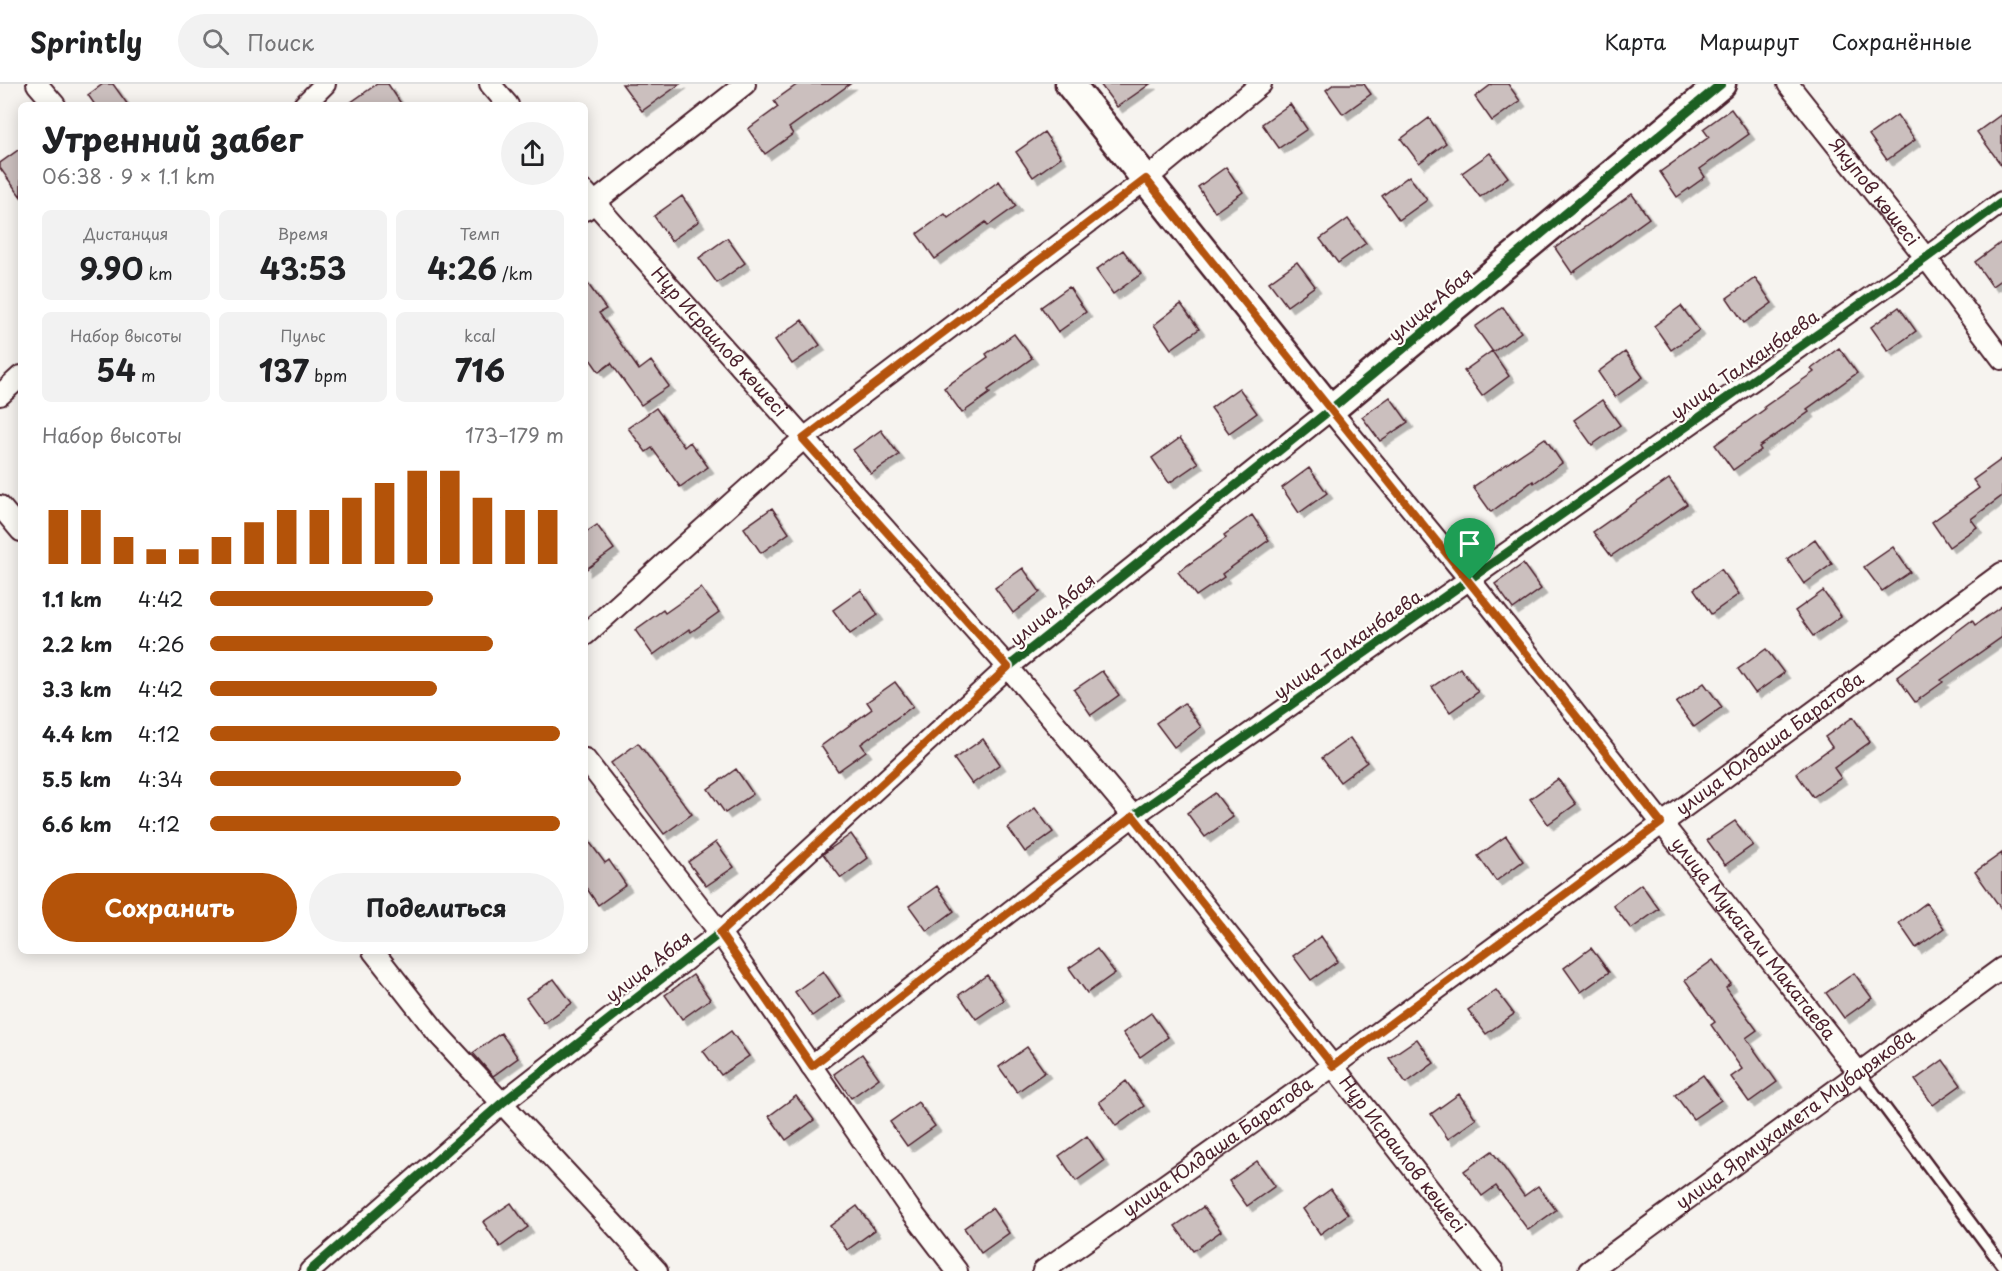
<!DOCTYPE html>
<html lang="ru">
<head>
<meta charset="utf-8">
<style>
	:root { --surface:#fff; --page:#f2f2f2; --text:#202124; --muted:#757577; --line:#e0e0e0; --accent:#b45309 }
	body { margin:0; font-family:"Playpen Sans",sans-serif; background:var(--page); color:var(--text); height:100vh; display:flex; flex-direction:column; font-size:22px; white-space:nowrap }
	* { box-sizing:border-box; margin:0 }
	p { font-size:20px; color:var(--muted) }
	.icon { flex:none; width:33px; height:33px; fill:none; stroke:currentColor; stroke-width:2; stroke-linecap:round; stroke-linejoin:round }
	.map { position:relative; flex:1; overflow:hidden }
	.sheet { position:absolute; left:18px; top:18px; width:570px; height:852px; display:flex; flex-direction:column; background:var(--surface); border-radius:9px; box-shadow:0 3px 15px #0003 }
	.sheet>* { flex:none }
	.pin { position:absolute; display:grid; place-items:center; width:51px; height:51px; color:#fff; margin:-62px -26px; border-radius:50% 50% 50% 0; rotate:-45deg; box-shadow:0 0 6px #0007 }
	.pin .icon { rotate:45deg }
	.round { display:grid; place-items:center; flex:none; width:63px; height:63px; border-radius:32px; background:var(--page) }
	.summary { display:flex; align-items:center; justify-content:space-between; height:102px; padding:0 24px }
	h1 { font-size:33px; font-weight:700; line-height:45px }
	.stats { display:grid; grid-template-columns:repeat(3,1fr); gap:9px; height:102px; padding:6px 24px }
	.stats div { display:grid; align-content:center; border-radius:9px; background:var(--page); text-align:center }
	.stats b { font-size:30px; font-weight:700 }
	.stats small { font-size:16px; font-weight:400 }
	.stats p { font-size:16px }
	.chart { height:168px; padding:12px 24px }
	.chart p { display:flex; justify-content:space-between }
	.chart svg { width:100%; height:108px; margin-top:6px; stroke:var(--accent); stroke-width:6 }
	.button { display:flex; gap:12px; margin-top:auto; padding:12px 24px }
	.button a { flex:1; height:69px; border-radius:36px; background:var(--accent); color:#fff; font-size:24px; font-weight:700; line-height:69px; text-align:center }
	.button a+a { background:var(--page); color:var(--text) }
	ul { padding:0 24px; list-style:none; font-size:20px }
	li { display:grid; grid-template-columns:96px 72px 1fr; align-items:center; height:45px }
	li i { height:15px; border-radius:8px; background:var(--accent) }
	header { display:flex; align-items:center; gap:36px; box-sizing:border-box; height:84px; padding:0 30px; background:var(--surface); border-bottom:2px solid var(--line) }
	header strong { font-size:28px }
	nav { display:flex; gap:33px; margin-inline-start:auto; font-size:21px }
	.search { width:420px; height:54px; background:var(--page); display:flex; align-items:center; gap:15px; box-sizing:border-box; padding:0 21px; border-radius:33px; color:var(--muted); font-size:22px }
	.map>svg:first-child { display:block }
	.building { fill:#cbbfbe; stroke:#4a1f2b; stroke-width:1.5; filter:url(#shadow) }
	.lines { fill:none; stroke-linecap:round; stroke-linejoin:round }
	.lane-casing { stroke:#4a1f2b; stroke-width:15 }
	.street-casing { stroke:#4a1f2b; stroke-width:24 }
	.secondary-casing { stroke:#4a1f2b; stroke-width:33 }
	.lane { stroke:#fdfcf7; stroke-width:10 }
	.street { stroke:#fdfcf7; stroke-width:20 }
	.secondary { stroke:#fdfcf7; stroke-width:28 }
	.cycleway-casing { stroke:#fdfcf7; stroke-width:13 }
	.cycleway { stroke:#1b5e20; stroke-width:9 }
	.route-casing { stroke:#fff; stroke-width:12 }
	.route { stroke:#b45309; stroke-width:8 }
	.labels { text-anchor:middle; stroke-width:4.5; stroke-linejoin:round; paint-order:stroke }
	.street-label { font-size:18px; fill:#4a1f2b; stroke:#fdfcf7 }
</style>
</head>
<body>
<header>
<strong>Sprintly</strong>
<div class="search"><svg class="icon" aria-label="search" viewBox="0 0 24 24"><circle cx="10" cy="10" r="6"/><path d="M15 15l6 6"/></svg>Поиск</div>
<nav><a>Карта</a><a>Маршрут</a><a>Сохранённые</a></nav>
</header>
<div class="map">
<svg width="2002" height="1187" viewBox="0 0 2002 1187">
	<defs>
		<filter id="shadow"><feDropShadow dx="5.5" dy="5.5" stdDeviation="0" flood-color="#0004"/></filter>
	</defs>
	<rect width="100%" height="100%" fill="#f6f3ef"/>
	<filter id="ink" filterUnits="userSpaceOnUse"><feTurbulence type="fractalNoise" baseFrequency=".0167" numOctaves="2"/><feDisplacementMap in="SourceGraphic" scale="12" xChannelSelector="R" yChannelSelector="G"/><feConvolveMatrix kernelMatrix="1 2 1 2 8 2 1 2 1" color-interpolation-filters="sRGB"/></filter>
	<g filter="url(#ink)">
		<!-- building -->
		<path class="building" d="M103,0H113L128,21H95L88,11Z
			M377,0H388L402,21H347Z
			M622,0H680L642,27Z
			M798,0H850L789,44L793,50L765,70L748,45L778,23L774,17Z
			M1100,0H1150L1117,23Z
			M1334,0H1364L1371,10L1343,30L1326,6Z
			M1492,0H1508L1520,17L1492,37L1475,13Z
			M1290,20L1307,45L1279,64L1262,40Z
			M1731,25L1749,50L1700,85L1705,93L1677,113L1660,88L1709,53L1703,45Z
			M2002,30V82L1977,48Z
			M1897,31L1915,56L1887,76L1869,51Z
			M1429,34L1446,59L1419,79L1401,55Z
			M1044,48L1061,73L1033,93L1016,68Z
			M21,64V113L0,84V79Z
			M1490,69L1508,93L1480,113L1462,89Z
			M1226,83L1243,108L1215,128L1198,103Z
			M1409,92L1427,116L1399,136L1382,112Z
			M999,97L1016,122L988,142L986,138L935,175L917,150L945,130L948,134Z
			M1632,110L1649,134L1572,189L1555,164Z
			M682,112L699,137L671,157L654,132Z
			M1348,135L1366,159L1338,179L1320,155Z
			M727,154L745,179L717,199L699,174Z
			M2002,158V195L1992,202L1975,178Z
			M1123,166L1141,190L1113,210L1096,186Z
			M1297,178L1315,202L1287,222L1269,198Z
			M1755,194L1772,219L1744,239L1727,214Z
			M585,196L606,225L599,229L639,286L651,277L669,302L641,321L611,279L599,288L585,268Z
			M1069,203L1086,228L1058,248L1041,223Z
			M1181,220L1199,245L1171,265L1154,241Z
			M1681,222L1699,246L1671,266L1654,242Z
			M1503,223L1521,248L1493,268L1475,243Z
			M1899,223L1916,247L1888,267L1871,243Z
			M802,236L820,261L792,280L775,256Z
			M1014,250L1032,274L988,306L990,309L962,329L944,304L988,273L986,270Z
			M1839,264L1857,289L1807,325L1809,328L1759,363L1761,366L1733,386L1715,361L1765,325L1764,323L1814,288L1811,285Z
			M1492,267L1509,292L1482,312L1464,287Z
			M1625,268L1643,293L1615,313L1598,288Z
			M1239,304L1257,329L1229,349L1211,324Z
			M1390,313L1408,338L1380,357L1362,333Z
			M1602,316L1620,341L1592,361L1574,336Z
			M656,324L684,363L690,358L708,383L680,403L652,364L646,368L628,344Z
			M881,346L899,371L871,390L853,366Z
			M1180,354L1198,379L1169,399L1152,374Z
			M1545,354L1562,379L1534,399L1533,397L1491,428L1473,403Z
			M2002,375V412L1971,435L1977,443L1949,463L1932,438L1979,404L1973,396Z
			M1309,384L1327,409L1299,429L1282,404Z
			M1669,395L1687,420L1611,472L1593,448Z
			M772,424L789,449L761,469L744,444Z
			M1252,431L1269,456L1222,490L1224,493L1196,512L1178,488L1226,454L1224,451Z
			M597,441L614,465L585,486V449Z
			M1815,455L1832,480L1804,500L1787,475Z
			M1893,463L1910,488L1882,507L1864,483Z
			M1523,480L1541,505L1513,525L1495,500Z
			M1023,484L1040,508L1013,529L995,504Z
			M1721,485L1739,510L1711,530L1694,505Z
			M701,504L719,528L691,548L689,545L653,571L635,546L663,526L665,529Z
			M861,506L878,531L850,550L833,526Z
			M1823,507L1841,532L1813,552L1795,527Z
			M2002,522V553L1941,596L1943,598L1915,618L1897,593L1972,536L1975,541Z
			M1766,565L1784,589L1755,609L1738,585Z
			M1460,584L1478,608L1450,628L1432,603Z
			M1102,587L1119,611L1091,631L1074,606Z
			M895,598L913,622L861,660L866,667L838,687L821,662L872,625L867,618Z
			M1704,599L1722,623L1694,643L1676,619Z
			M1184,619L1201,643L1174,663L1156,639Z
			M1853,633L1870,658L1834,684L1841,694L1813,713L1796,689L1832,663L1825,653Z
			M1350,654L1367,678L1340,698L1322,674Z
			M983,655L1000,680L972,700L954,675Z
			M638,659L692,730L664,750L611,679Z
			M736,685L753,710L725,729L708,705Z
			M1558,695L1576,720L1548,740L1530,715Z
			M1215,709L1233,733L1205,753L1187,729Z
			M1035,724L1053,748L1025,768L1008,744Z
			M1735,737L1753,761L1725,781L1707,756Z
			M851,750L868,774L841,794L823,770Z
			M585,752L605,779L609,776L626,801L598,821L585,802Z
			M1506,752L1523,777L1496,797L1478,772Z
			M716,758L734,783L706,802L688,778Z
			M2002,769V826L1975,788Z
			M1641,800L1659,825L1631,845L1613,821Z
			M937,802L954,827L927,847L909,822Z
			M1926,819L1944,844L1916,864L1899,839Z
			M1321,852L1338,877L1311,896L1293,872Z
			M1591,864L1609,888L1581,908L1564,884Z
			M1097,865L1115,889L1087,909L1069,884Z
			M1713,876L1731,900L1726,904L1757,946L1746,954L1777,998L1749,1018L1731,993L1742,985L1711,941L1715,938L1685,896Z
			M823,887L840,912L812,932L795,908Z
			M1854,889L1872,914L1844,934L1826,909Z
			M693,891L710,915L682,935L665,911Z
			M987,891L1004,916L976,935L959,911Z
			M554,895L572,919L544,939L526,914Z
			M1496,906L1514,930L1486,950L1468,926Z
			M1151,929L1168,953L1140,973L1123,949Z
			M731,947L749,972L721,991L703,967Z
			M501,949L518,974L493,992L473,969Z
			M1417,955L1434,979L1406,999L1389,974Z
			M1027,963L1045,988L1017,1008L999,983Z
			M862,970L879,994L851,1014L834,990Z
			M1943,976L1961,1001L1933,1021L1915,996Z
			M1703,991L1721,1016L1693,1035L1675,1011Z
			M1126,997L1144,1022L1116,1042L1099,1018Z
			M1459,1010L1476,1035L1448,1055L1431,1030Z
			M796,1012L814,1036L786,1056L769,1032Z
			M918,1018L935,1042L907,1062L890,1038Z
			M1087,1052L1104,1077L1076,1097L1059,1072Z
			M1492,1067L1524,1112L1538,1102L1556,1126L1528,1146L1496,1102L1482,1112L1464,1087Z
			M1257,1077L1275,1102L1247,1122L1229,1097Z
			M1331,1105L1348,1130L1320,1150L1303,1125Z
			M511,1119L528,1143L500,1163L483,1138Z
			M857,1122L875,1146L847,1166L830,1142Z
			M1203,1123L1221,1147L1193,1167L1175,1142Z
			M992,1124L1009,1149L981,1169L964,1144Z"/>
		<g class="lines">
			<!-- lane casing -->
			<g class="lane-casing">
				<path id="lane" d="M1859,989L2002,1181"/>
			</g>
			<!-- street casing -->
			<g class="street-casing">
				<g id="street">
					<path d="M37,0L55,21"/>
					<path d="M490,0L508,21"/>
					<path id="s1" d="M1788,0L1926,174L2002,275"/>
					<path d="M304,21L325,0"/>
					<path id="s2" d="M585,108L1008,583L1133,732L1333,982L1493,1187"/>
					<path d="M585,126L745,0"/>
					<path d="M0,311L21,292"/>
					<path d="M0,422L21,447"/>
					<path d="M585,551L803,355L1146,95L1261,0"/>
					<path d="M585,675L720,849L909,1124L957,1187"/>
					<path d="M373,867L438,950L657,1187"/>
					<path d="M811,982L1133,732L1926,174L2002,118"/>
					<path id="s3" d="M310,1187L502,1019L720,849L1008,583L1330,326L1470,496L1859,989"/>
					<path id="s4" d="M1043,1187L1333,982L2002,489"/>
					<path id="s5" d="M1589,1187L2002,884"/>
				</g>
			</g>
			<!-- secondary casing -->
			<g class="secondary-casing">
				<path id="secondary" d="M1070,0L1330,326L1721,0"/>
			</g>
			<!-- lane -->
			<use href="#lane" class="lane"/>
			<!-- street -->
			<use href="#street" class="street"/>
			<!-- secondary -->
			<use href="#secondary" class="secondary"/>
			<!-- cycleway casing -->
			<g class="cycleway-casing">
				<path id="cycleway" d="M811,982L1133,732L1926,174L2002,118
					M310,1187L502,1019L720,849L1008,583L1330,326L1721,0"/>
			</g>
			<!-- cycleway -->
			<use href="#cycleway" class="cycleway"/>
		</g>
	</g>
	<g class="lines" filter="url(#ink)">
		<!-- route casing -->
		<g class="route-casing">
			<path id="route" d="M1146,95C1317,310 1491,523 1661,739L1333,982L1133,732L812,982L720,849L1008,583L803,355Z"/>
		</g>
		<!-- route -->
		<use href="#route" class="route"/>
	</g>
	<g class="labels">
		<!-- street labels -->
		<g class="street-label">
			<text dy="6" stroke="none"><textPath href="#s1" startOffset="138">Якупов көшесі</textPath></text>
			<text transform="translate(1431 221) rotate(-40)" y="6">улица Абая</text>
			<text dy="6" stroke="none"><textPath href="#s2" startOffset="201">Нұр Исраилов көшесі</textPath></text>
			<text transform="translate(1745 281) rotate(-35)" y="6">улица Талканбаева</text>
			<text transform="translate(1053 526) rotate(-39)" y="6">улица Абая</text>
			<text transform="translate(1348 561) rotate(-35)" y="6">улица Талканбаева</text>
			<text dy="6" stroke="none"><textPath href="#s4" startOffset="898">улица Юлдаша Баратова</textPath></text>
			<text dy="6" stroke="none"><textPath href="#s3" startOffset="2013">улица Мукагали Макатаева</textPath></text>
			<text transform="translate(649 883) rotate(-38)" y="6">улица Абая</text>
			<text dy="6" stroke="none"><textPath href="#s5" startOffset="256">улица Ярмухамета Мубарякова</textPath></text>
			<text dy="6" stroke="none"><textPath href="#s4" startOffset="214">улица Юлдаша Баратова</textPath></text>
			<text dy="6" stroke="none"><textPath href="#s2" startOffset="1263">Нұр Исраилов көшесі</textPath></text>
		</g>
	</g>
</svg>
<div class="pin" style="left:1470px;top:496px;background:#1e9e55"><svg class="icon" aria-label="arrive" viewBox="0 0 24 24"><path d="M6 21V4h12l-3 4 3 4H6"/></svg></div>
<section class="sheet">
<div class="summary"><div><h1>Утренний забег</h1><p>06:38 · 9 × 1.1 km</p></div><a class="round"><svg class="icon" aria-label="share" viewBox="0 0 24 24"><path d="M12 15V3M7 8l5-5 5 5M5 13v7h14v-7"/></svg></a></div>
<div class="stats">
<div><p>Дистанция</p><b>9.90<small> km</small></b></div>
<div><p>Время</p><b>43:53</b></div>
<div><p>Темп</p><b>4:26<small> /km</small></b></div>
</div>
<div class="stats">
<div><p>Набор высоты</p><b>54<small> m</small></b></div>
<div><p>Пульс</p><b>137<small> bpm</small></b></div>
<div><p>kcal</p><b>716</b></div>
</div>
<div class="chart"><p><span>Набор высоты</span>173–179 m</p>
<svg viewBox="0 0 160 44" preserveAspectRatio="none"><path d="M5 44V22M15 44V22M25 44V33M35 44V38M45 44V38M55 44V33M65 44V27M75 44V22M85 44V22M95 44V17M105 44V11M115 44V6M125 44V6M135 44V17M145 44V22M155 44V22"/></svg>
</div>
<ul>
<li><b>1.1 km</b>4:42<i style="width:63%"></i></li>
<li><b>2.2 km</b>4:26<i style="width:80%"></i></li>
<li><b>3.3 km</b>4:42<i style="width:64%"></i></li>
<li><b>4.4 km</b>4:12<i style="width:99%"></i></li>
<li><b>5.5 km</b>4:34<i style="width:71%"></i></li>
<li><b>6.6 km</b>4:12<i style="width:99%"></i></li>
</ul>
<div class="button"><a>Сохранить</a><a>Поделиться</a></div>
</section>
</div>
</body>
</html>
